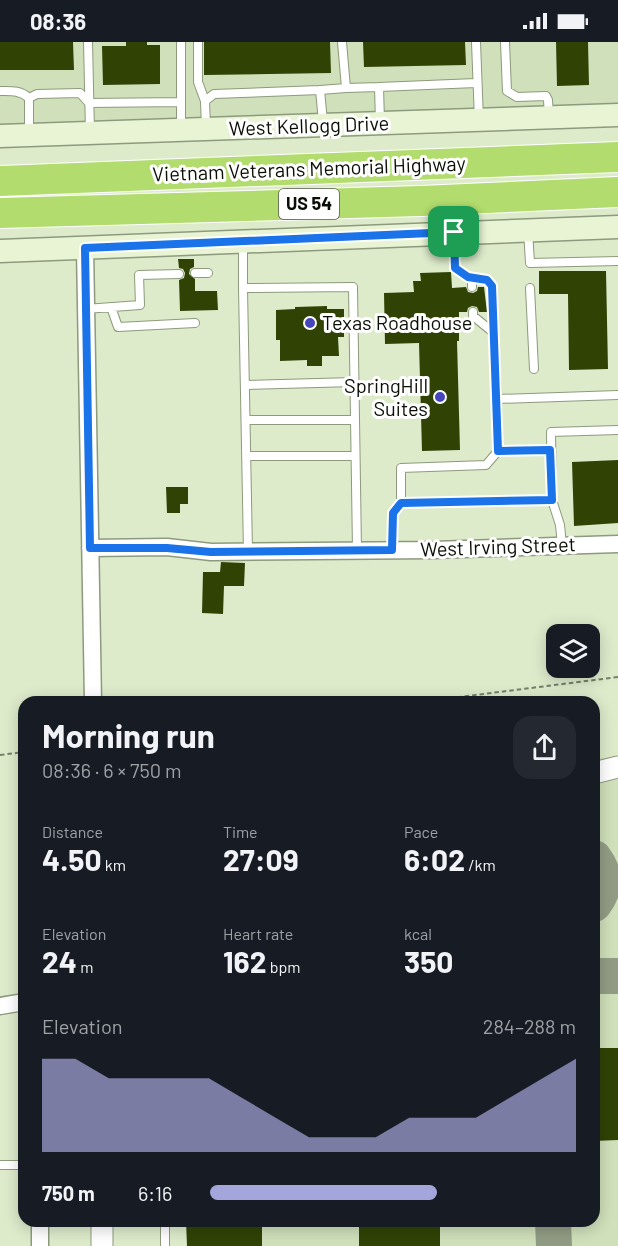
<!DOCTYPE html>
<html lang="en">
<head>
<meta charset="utf-8">
<style>
	:root { --surface:#171b24; --page:#242831; --text:#f1f3f6; --muted:#9ea1a6; --accent:#a4a5db }
	body { margin:0; font-family:Barlow,sans-serif; background:var(--page); color:var(--text); height:100vh; display:flex; flex-direction:column; font-size:22px; white-space:nowrap }
	* { box-sizing:border-box; margin:0 }
	p { font-size:20px; color:var(--muted) }
	.icon { flex:none; width:33px; height:33px; fill:none; stroke:currentColor; stroke-width:2; stroke-linecap:round; stroke-linejoin:round }
	.map { position:relative; flex:1; overflow:hidden }
	.side { position:absolute; left:18px; top:654px; width:582px; height:531px; display:flex; flex-direction:column; background:var(--surface); border-radius:18px; box-shadow:0 3px 15px #0003 }
	.side>* { flex:none }
	.controls { position:absolute; left:546px; top:582px; display:grid; gap:12px }
	.controls a { display:grid; place-items:center; width:54px; height:54px; border-radius:12px; background:var(--surface); box-shadow:0 3px 15px #0003; font-size:30px }
	.pin { position:absolute; display:grid; place-items:center; width:51px; height:51px; color:#fff; margin:-26px; border-radius:12px; box-shadow:0 3px 9px #0006 }
	.round { display:grid; place-items:center; flex:none; width:63px; height:63px; border-radius:18px; background:var(--page) }
	.headline { display:flex; align-items:center; justify-content:space-between; height:102px; padding:0 24px }
	h1 { font-size:33px; font-weight:700; line-height:45px }
	.metrics { display:grid; grid-template-columns:repeat(3,1fr); gap:9px; height:102px; padding:6px 24px }
	.metrics div { display:grid; align-content:center }
	.metrics b { font-size:30px; font-weight:700 }
	.metrics small { font-size:16px; font-weight:400 }
	.metrics p { font-size:16px }
	.chart { height:168px; padding:12px 24px }
	.chart p { display:flex; justify-content:space-between }
	.chart svg { width:100%; height:108px; margin-top:6px; fill:var(--accent); opacity:.7 }
	ul { padding:0 24px; list-style:none; font-size:20px }
	li { display:grid; grid-template-columns:96px 72px 1fr; align-items:center; height:45px }
	li i { height:15px; border-radius:8px; background:var(--accent) }
	.status { display:flex; justify-content:space-between; align-items:center; height:42px; padding:0 30px; background:var(--surface); direction:ltr }
	.status svg { height:16px; fill:currentColor }
	.map>svg:first-child { display:block }
	.built { fill:#cfe0ba }
	.lines { fill:none; stroke-linecap:round; stroke-linejoin:round }
	.taxiway { stroke:#929c84; stroke-width:36 }
	.building { fill:#304305 }
	.service-casing { stroke:#8d9a7d; stroke-width:10 }
	.minor-casing { stroke:#8d9a7d; stroke-width:19 }
	.tertiary-casing { stroke:#8d9a7d; stroke-width:23 }
	.secondary-casing { stroke:#8d9a7d; stroke-width:25 }
	.motorway-casing { stroke:#fff; stroke-width:32 }
	.path { stroke:#757f6a; stroke-width:2; stroke-dasharray:4.5 3; stroke-linecap:butt }
	.service { stroke:#fff; stroke-width:8 }
	.minor { stroke:#fff; stroke-width:16 }
	.tertiary { stroke:#fff; stroke-width:21 }
	.secondary { stroke:#e8f4d4; stroke-width:22 }
	.motorway { stroke:#b2dc6e; stroke-width:30 }
	.route-casing { stroke:#fff; stroke-width:12 }
	.route { stroke:#1a73e8; stroke-width:8 }
	.poi-dot { fill:#4546bb; stroke:#fff; stroke-width:2 }
	.labels { text-anchor:middle; stroke-width:6; stroke-linejoin:round; paint-order:stroke }
	.shield { fill:#fff; stroke:#545750; stroke-width:1.5 }
	.shield-label { font-size:18px; font-weight:bold; fill:#0a0f05 }
	.street-label { font-size:20px; fill:#0a0f05; stroke:#fff }
	.poi-label { font-size:20px; fill:#0a0f05; stroke:#fff; text-anchor:start }
</style>
</head>
<body>
<div class="status"><b>08:36</b><svg viewBox="0 0 49 12"><path d="M0 12V9h3v3zM5 12V6h3v6zM10 12V3h3v9zM15 12V0h3v12zM26 1h20v11H26zM47 4h2v5h-2z"/></svg></div>
<div class="map">
<svg width="618" height="1204" viewBox="0 0 618 1204">
	<rect width="100%" height="100%" fill="#ddebcb"/>
	<!-- built -->
	<path class="built" d="M0,0H618V72L0,94Z
		M594,716H618V1204H246V1179H594Z"/>
	<g class="lines">
		<!-- taxiway -->
		<path class="taxiway" d="M594,816C606,832 606,846 594,862
			M594,934H618
			M553,1179L554,1204"/>
	</g>
	<!-- building -->
	<path class="building" d="M0,0H73L74,28H0Z
		M126,0H147V3H160V42L103,43L102,4H126Z
		M204,0H330L331,31L204,33Z
		M363,0H465L466,23L364,25Z
		M556,0H588L589,43L557,44Z
		M178,217H194V225L190,227L189,232L195,237V249H217L218,268L180,269L179,238L184,236L185,231L183,227L179,226Z
		M539,229H606L608,327L569,328L568,252H539Z
		M451,230L452,246L466,245L468,250L473,251L477,249L478,245H484L487,270H479L477,265L472,264L468,266L467,270H459V299H457L460,408L422,409L419,301L385,302L384,251L414,250L413,239H421L420,231Z
		M327,264V267H344V295H338L339,314H322V324H307V318L280,319V298H276V268L295,267V265Z
		M618,418V481L574,484L572,420Z
		M166,445H188V462H180V471H167Z
		M221,520L245,521L244,544H224L223,572L202,571L203,530H220Z
		M594,1006H618V1098L594,1099Z
		M186,1179H262V1204H187Z
		M359,1179H440V1204H359Z"/>
	<g class="lines">
		<!-- service casing -->
		<g class="service-casing">
			<path id="service" d="M88,0L90,90
				M198,0V40L205,59
				M342,0L346,46L379,45L380,80
				M476,0L479,78
				M505,0L507,49L517,55L546,54L548,58L549,75
				M379,45L476,41
				M320,48L346,46
				M0,49C11,49 20,48 29,56V91
				M29,56L37,52L80,51L89,61L181,60
				M181,86V0
				M206,86L205,59L214,52L320,48L323,80
				M528,188L530,221L618,219
				M454,194L455,226L468,235L487,238L492,244L497,357L618,353
				M243,202V246L353,245L357,508
				M195,231H208
				M472,235V245
				M243,246L248,510
				M530,246L534,327
				M111,265L118,285L195,281
				M85,267L140,263L139,233L179,232
				M473,270V274L494,291
				M245,343L354,340
				M497,357L498,409
				M246,378H355
				M246,414H355
				M401,461V426L486,423L498,409L550,408
				M562,503L560,483L552,458L551,390L618,388
				M392,508L393,471L401,461L552,458
				M0,1123H24
				M165,1204V1179"/>
		</g>
		<!-- minor casing -->
		<g class="minor-casing">
			<path id="minor" d="M85,206L93,660
				M90,506L167,505L211,510L433,508L618,502
				M0,964L24,960
				M40,1179V1204"/>
		</g>
		<!-- tertiary casing -->
		<g class="tertiary-casing">
			<path id="tertiary" d="M594,731L618,725
				M102,1179V1204"/>
		</g>
		<!-- secondary casing -->
		<g class="secondary-casing">
			<path id="secondary" d="M0,94L618,73
				M0,209L618,185"/>
		</g>
		<!-- motorway casing -->
		<g class="motorway-casing">
			<path id="motorway" d="M0,139L618,115
				M0,171L421,159L618,150"/>
		</g>
		<!-- path -->
		<path class="path" d="M420,660L618,635
			M0,713L24,710"/>
		<!-- service -->
		<use href="#service" class="service"/>
		<!-- minor -->
		<use href="#minor" class="minor"/>
		<!-- tertiary -->
		<use href="#tertiary" class="tertiary"/>
		<!-- secondary -->
		<use href="#secondary" class="secondary"/>
		<!-- motorway -->
		<use href="#motorway" class="motorway"/>
	</g>
	<g class="lines">
		<!-- route casing -->
		<g class="route-casing">
			<path id="route" d="M454,190L455,226L468,235L487,238L492,244L498,409L550,408L552,458L401,461L393,471L392,508L211,510L167,506H90L85,206Z"/>
		</g>
		<!-- route -->
		<use href="#route" class="route"/>
	</g>
	<!-- markers -->
	<g class="poi-dot">
		<circle cx="310" cy="281" r="6"/>
		<circle cx="440" cy="355" r="6"/>
	</g>
	<g class="labels">
		<!-- shield labels -->
		<rect class="shield" x="279" y="147" width="60" height="30" rx="4.5"/>
		<g class="shield-label">
			<text x="309" y="168">US 54</text>
		</g>
		<!-- street labels -->
		<g class="street-label">
			<text transform="translate(309 84) rotate(-2)" y="7">West Kellogg Drive</text>
			<text transform="translate(309 127) rotate(-2)" y="7">Vietnam Veterans Memorial Highway</text>
			<text transform="translate(498 505) rotate(-2)" y="7">West Irving Street</text>
		</g>
		<!-- poi labels -->
		<g class="poi-label">
			<text x="322" y="288">Texas Roadhouse</text>
			<text x="428" y="351" text-anchor="end">SpringHill<tspan x="428" dy="23">Suites</tspan></text>
		</g>
	</g>
</svg>
<div class="controls">
<a><svg class="icon" aria-label="layers" viewBox="0 0 24 24"><path d="M12 4l9 5-9 5-9-5zM3 14l9 5 9-5"/></svg></a>
</div>
<div class="pin" style="left:454px;top:190px;background:#1e9e55"><svg class="icon" aria-label="arrive" viewBox="0 0 24 24"><path d="M6 21V4h12l-3 4 3 4H6"/></svg></div>
<section class="side">
<div class="headline"><div><h1>Morning run</h1><p>08:36 · 6 × 750 m</p></div><a class="round"><svg class="icon" aria-label="share" viewBox="0 0 24 24"><path d="M12 15V3M7 8l5-5 5 5M5 13v7h14v-7"/></svg></a></div>
<div class="metrics">
<div><p>Distance</p><b>4.50<small> km</small></b></div>
<div><p>Time</p><b>27:09</b></div>
<div><p>Pace</p><b>6:02<small> /km</small></b></div>
</div>
<div class="metrics">
<div><p>Elevation</p><b>24<small> m</small></b></div>
<div><p>Heart rate</p><b>162<small> bpm</small></b></div>
<div><p>kcal</p><b>350</b></div>
</div>
<div class="chart"><p><span>Elevation</span>284–288 m</p>
<svg viewBox="0 0 160 44" preserveAspectRatio="none"><path d="M0 44V6L10 6L20 14L30 14L40 14L50 14L60 22L70 30L80 38L90 38L100 38L110 30L120 30L130 30L140 22L150 14L160 6V44z"/></svg>
</div>
<ul>
<li><b>750 m</b>6:16<i style="width:62%"></i></li>
</ul>
</section>
</div>
</body>
</html>
